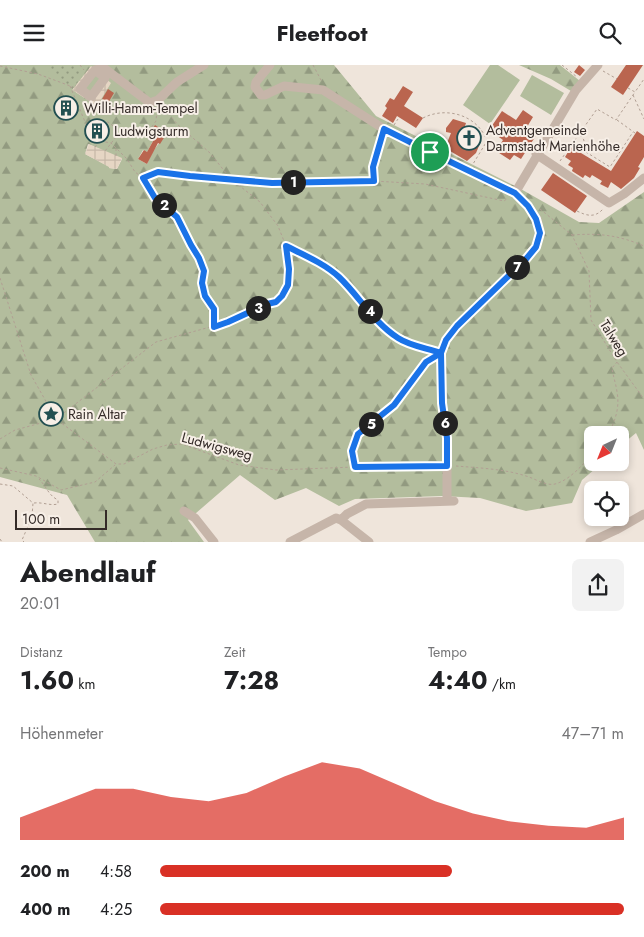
<!DOCTYPE html>
<html lang="de">
<head>
<meta charset="utf-8">
<style>
	:root { --surface:#fff; --page:#f2f2f2; --text:#202124; --muted:#757577; --accent:#d93025 }
	body { margin:0; font-family:Jost,sans-serif; background:var(--page); color:var(--text); height:100vh; display:flex; flex-direction:column; font-size:19px; white-space:nowrap }
	* { box-sizing:border-box; margin:0 }
	p { font-size:16px; color:var(--muted) }
	.icon { flex:none; width:28px; height:28px; fill:none; stroke:currentColor; stroke-width:2; stroke-linecap:round; stroke-linejoin:round }
	.map { position:relative; height:477px; overflow:hidden }
	.details { display:flex; flex-direction:column; background:var(--surface); flex:1 }
	.details>* { flex:none }
	.needle { width:32px; rotate:223deg }
	.fabs { position:absolute; left:584px; top:361px; display:grid; gap:10px }
	.fabs a { display:grid; place-items:center; width:45px; height:45px; border-radius:8px; background:var(--surface); box-shadow:0 2px 8px #0003; font-size:25px }
	.scale { position:absolute; left:15px; bottom:12px; width:92px; box-sizing:border-box; padding-left:5px; border:2px solid #342b28; border-top:0; font-size:14px; line-height:18px; white-space:nowrap; color:#342b28; -webkit-text-stroke:4px #f7efe7; paint-order:stroke }
	.pin { position:absolute; display:grid; place-items:center; width:42px; height:42px; color:#fff; margin:-21px; border:2px solid #fff; border-radius:50%; box-shadow:0 1px 5px #0007 }
	.km { position:absolute; width:25px; height:25px; margin:-12px; border-radius:50%; background:#222; color:#fff; font-size:14px; line-height:25px; text-align:center }
	.round { display:grid; place-items:center; flex:none; width:52px; height:52px; border-radius:8px; background:var(--page) }
	.head { display:flex; align-items:center; justify-content:space-between; height:85px; padding:0 20px }
	h1 { font-size:28px; font-weight:700; line-height:38px }
	.stats { display:grid; grid-template-columns:repeat(3,1fr); gap:8px; height:85px; padding:5px 20px }
	.stats div { display:grid; align-content:center }
	.stats b { font-size:25px; font-weight:700 }
	.stats small { font-size:14px; font-weight:400 }
	.stats p { font-size:14px }
	.chart { height:140px; padding:10px 20px }
	.chart p { display:flex; justify-content:space-between }
	.chart svg { width:100%; height:90px; margin-top:5px; fill:var(--accent); opacity:.7 }
	ul { padding:0 20px; list-style:none; font-size:16px }
	li { display:grid; grid-template-columns:80px 60px 1fr; align-items:center; height:38px }
	li i { height:12px; border-radius:6px; background:var(--accent) }
	header { display:flex; justify-content:space-between; align-items:center; height:65px; padding:0 20px; background:var(--surface); font-size:22px; font-weight:700 }
	.map>svg:first-child { display:block }
	.grass { fill:#b3bd9d }
	.forest { fill:url(#forest-firs); fill-rule:evenodd }
	.park { fill:url(#park-dots) }
	.plaza { fill:url(#plaza-grid) }
	.building { fill:#ba654f }
	.lines { fill:none; stroke-linecap:round; stroke-linejoin:round }
	.path { stroke:#b19f93; stroke-width:1; stroke-dasharray:2.5 2.5; stroke-linecap:butt }
	.minor { stroke:#c6b5a9; stroke-width:9 }
	.route-casing { stroke:#fff; stroke-width:10 }
	.route { stroke:#1a73e8; stroke-width:6 }
	.labels { text-anchor:middle; stroke-width:4; stroke-linejoin:round; paint-order:stroke }
	.poi-label { font-size:14px; fill:#342b28; stroke:#f7efe7; text-anchor:start }
	.street-label { font-size:14px; fill:#342b28; stroke:#f7efe7 }
</style>
</head>
<body>
<header><svg class="icon" aria-label="menu" viewBox="0 0 24 24"><path d="M4 6h16M4 12h16M4 18h16"/></svg>Fleetfoot<svg class="icon" aria-label="search" viewBox="0 0 24 24"><circle cx="10" cy="10" r="6"/><path d="M15 15l6 6"/></svg></header>
<div class="map">
<svg width="644" height="477" viewBox="0 0 644 477">
	<defs>
		<pattern id="forest-firs" width="22" height="20" patternUnits="userSpaceOnUse" patternTransform="scale(1.25)"><rect width="22" height="20" fill="#b3bd9d"/><path d="M5 1l3.5 6h-7zM16 11l3.5 6h-7z" fill="#929a80"/></pattern>
		<pattern id="park-dots" width="8" height="8" patternUnits="userSpaceOnUse" patternTransform="scale(1.25)"><rect width="8" height="8" fill="#b3bd9d"/><path d="M2 2h.1M6 6h.1" fill="none" stroke="#929a80" stroke-width="1.8" stroke-linecap="round"/></pattern>
		<pattern id="plaza-grid" width="8" height="8" patternUnits="userSpaceOnUse" patternTransform="scale(1.25)"><rect width="8" height="8" fill="#e6d6c4"/><path d="M0 4h8M4 0v8" fill="none" stroke="#c6b8a8"/></pattern>
	</defs>
	<rect width="100%" height="100%" fill="#efe5db"/>
	<!-- grass -->
	<path class="grass" d="M490,0H498L520,15L490,59L463,40Z
		M532,10L564,28L551,50L520,31Z"/>
	<!-- forest -->
	<path class="forest" d="M0,0H334L376,51L519,123L579,157L599,158L644,127V385L636,368L620,381V370H592V398H602L582,415L572,438L526,446L480,433L442,431L355,434L339,441L306,423L275,435L240,410L188,455L204,477H95L67,430L0,412ZM156,61L167,68L153,86L147,99L138,94L143,85L147,87L153,76L156,77L160,71L152,65ZM88,79L105,87L101,93L108,97L112,90L122,94L117,104L109,103L110,102L85,89Z
		M519,0H560L580,16L571,26L551,14Z"/>
	<!-- park -->
	<path class="park" d="M52,0H77L83,10L72,25L47,5Z"/>
	<!-- plaza -->
	<path class="plaza" d="M91,1L95,5L80,24L91,32L105,13L111,18L97,41L72,25Z
		M89,79L122,93L117,104L109,103V102L85,89Z"/>
	<!-- building -->
	<path class="building" d="M579,0L585,5L580,11L574,7Z
		M626,0H643L623,30L611,22Z
		M403,21L413,27L404,41L423,53L416,63L397,51L393,58L382,51L387,43L385,41L390,33L394,35Z
		M108,24L114,28L108,38L102,34Z
		M523,45L533,52L527,62L537,69L521,94L514,90L510,95L496,86L503,75L489,65L502,46L516,55Z
		M453,54L466,58L465,61L469,62L475,72L481,76L476,88L467,96L445,83L451,68L446,67V63Z
		M155,60L167,68L160,79L158,78L147,99L138,94L144,85L147,87L157,69L152,65Z
		M91 66a6 6 0 1 1 12 0a6 6 0 1 1-12 0Z
		M637,66L644,71V92L638,102L640,103L634,113L621,124L611,117L608,123L600,119L602,116L592,110L590,113L585,110L583,113L572,106L573,103L568,100L571,96L565,92L571,82L611,106Z
		M553,108L587,131L575,148L541,125Z"/>
	<g class="lines">
		<!-- path -->
		<path class="path" d="M80,0L84,5
			M313,0L322,17
			M562,0L577,12
			M0,1L38,9L73,22
			M603,6L617,14
			M70,21L91,71L100,76L111,78L127,94L135,107L143,113L155,133L177,152L191,180L199,193L203,206L202,218L205,231L214,244V262
			M628,23L635,27L644,14
			M633,30L644,54
			M93,38V56
			M423,53C446,41 478,50 487,76L473,99
			M617,55L635,68
			M394,60L398,54
			M89,62L94,57H108L116,63V72L105,86
			M146,70L156,56L157,45
			M580,70L584,75L582,84
			M573,79L610,102L633,67
			M95,82L99,77
			M116,91V84
			M560,96L597,44L616,55L635,27
			M143,113L158,107L189,111L272,118L374,116L425,119L504,136L508,133
			M374,115L373,102L382,71
			M540,144L572,170L589,206L591,255L617,297L644,334
			M577,146C587,151 595,153 603,144
			M572,170C599,168 618,170 644,181
			M287,182C304,190 323,199 338,211C358,228 377,264 400,275C411,279 423,282 434,285
			M0,213L31,310L56,354L116,399H124L153,384L167,380L182,379L239,400L276,405L355,402L439,401
			M608,370C615,356 620,343 617,327C616,319 613,311 612,303L617,297
			M0,374L15,365L56,354L156,277L228,257L267,239L276,237L282,231L288,219L289,204L286,181L278,161L260,137L231,114L209,87L178,60L163,42
			M456,401C480,403 506,404 529,412C537,415 547,421 555,419C570,415 582,400 592,390
			M355,402L352,386L358,369L394,339L426,297L434,292
			M0,403L36,411L61,425L95,417L115,400
			M0,419L13,421L33,438L32,452L22,475L24,477
			M34,438C43,437 50,441 58,439V435C48,430 47,422 39,414
			M0,474L2,477"/>
		<!-- minor -->
		<path class="minor" d="M100,0L150,38L158,35L177,17L204,0
			M270,0L256,17L255,22L261,30H265L284,21L323,25L384,64L515,128L528,141L537,154L540,168L536,182L526,194L457,261L446,275L441,288L442,338L447,373V436
			M95,5L105,13L91,32L80,24Z
			M536,89L609,138L624,129L644,113
			M515,128L576,25L598,0
			M184,446L195,453L214,477
			M341,455L347,449L366,439L454,436
			M290,477L336,453L341,455L369,477
			M590,477L616,465L644,449"/>
	</g>
	<g class="lines">
		<!-- route casing -->
		<g class="route-casing">
			<path id="route" d="M430,87L384,64L373,102L374,116L272,118L190,111L158,107L143,113L155,133L177,152L191,180L199,193L204,206L202,218L205,231L214,244V262L228,257L267,239L276,237L282,231L288,220L289,204L286,181C304,190 325,199 339,212C359,231 374,258 398,273C410,281 427,283 441,288L426,297L394,340L358,369L352,386L355,402L447,401V373L442,338L441,288L446,275L457,261L526,194L536,182L540,168L536,154L528,141L515,128L430,87"/>
		</g>
		<!-- route -->
		<use href="#route" class="route"/>
	</g>
	<!-- icons -->
	<defs>
		<g id="building-ring" transform="scale(1.25)"><circle r="9.5" fill="#f7efe7" stroke="#224f51" stroke-width="1.5"/><path d="M-4-6H4V6H1V3H-1V6H-4ZM-2.5-4.3h1.7v1.8h-1.7ZM.8-4.3h1.7v1.8H.8ZM-2.5-1h1.7V.8h-1.7ZM.8-1h1.7V.8H.8Z" fill="#224f51"/></g>
		<g id="church-ring" transform="scale(1.25)"><circle r="9.5" fill="#f7efe7" stroke="#224f51" stroke-width="1.5"/><path d="M-1.2-6h2.4v3.5h3.3v2.4h-3.3V6h-2.4V-.1h-3.3v-2.4h3.3Z" fill="#224f51"/></g>
		<g id="sight-ring" transform="scale(1.25)"><circle r="9.5" fill="#f7efe7" stroke="#224f51" stroke-width="1.5"/><path d="M0-6L1.8-2.2L6-1.7L2.9 1.2L3.7 5.4L0 3.3L-3.7 5.4L-2.9 1.2L-6-1.7L-1.8-2.2Z" fill="#224f51"/></g>
	</defs>
	<g fill-rule="evenodd">
		<use href="#building-ring" x="66" y="43"/>
		<use href="#building-ring" x="97" y="66"/>
		<use href="#church-ring" x="469" y="73"/>
		<use href="#sight-ring" x="51" y="349"/>
	</g>
	<g class="labels">
		<!-- poi labels -->
		<g class="poi-label">
			<text x="84" y="48">Willi-Hamm-Tempel</text>
			<text x="486" y="70">Adventgemeinde<tspan x="486" dy="16">Darmstadt Marienhöhe</tspan></text>
			<text x="114" y="71">Ludwigsturm</text>
			<text x="68" y="354">Rain Altar</text>
		</g>
		<!-- street labels -->
		<g class="street-label">
			<text transform="translate(614 273) rotate(58)" y="5">Talweg</text>
			<text transform="translate(217 381) rotate(15)" y="5">Ludwigsweg</text>
		</g>
	</g>
</svg>
<div class="fabs">
<a><svg class="needle" viewBox="-14 -14 28 28"><path d="M0-13l5 13h-10z" fill="#e53935"/><path d="M0 13l5-13h-10z" fill="#757577"/></svg></a>
<a><svg class="icon" aria-label="locate" viewBox="0 0 24 24"><circle cx="12" cy="12" r="6"/><path d="M12 2v4M12 18v4M2 12h4M18 12h4"/></svg></a>
</div>
<div class="scale">100 m</div>
<div class="pin" style="left:430px;top:87px;background:#1e9e55"><svg class="icon" aria-label="arrive" viewBox="0 0 24 24"><path d="M6 21V4h12l-3 4 3 4H6"/></svg></div>
<b class="km" style="left:293px;top:117px">1</b>
<b class="km" style="left:164px;top:140px">2</b>
<b class="km" style="left:258px;top:243px">3</b>
<b class="km" style="left:370px;top:246px">4</b>
<b class="km" style="left:371px;top:359px">5</b>
<b class="km" style="left:445px;top:358px">6</b>
<b class="km" style="left:517px;top:202px">7</b>
</div>
<section class="details">
<div class="head"><div><h1>Abendlauf</h1><p>20:01</p></div><a class="round"><svg class="icon" aria-label="share" viewBox="0 0 24 24"><path d="M12 15V3M7 8l5-5 5 5M5 13v7h14v-7"/></svg></a></div>
<div class="stats">
<div><p>Distanz</p><b>1.60<small> km</small></b></div>
<div><p>Zeit</p><b>7:28</b></div>
<div><p>Tempo</p><b>4:40<small> /km</small></b></div>
</div>
<div class="chart"><p><span>Höhenmeter</span>47–71 m</p>
<svg viewBox="0 0 160 44" preserveAspectRatio="none"><path d="M0 44V33L10 26L20 19L30 19L40 23L50 25L60 21L70 13L80 6L90 9L100 17L110 25L120 31L130 35L140 37L150 38L160 33V44z"/></svg>
</div>
<ul>
<li><b>200 m</b>4:58<i style="width:63%"></i></li>
<li><b>400 m</b>4:25<i style="width:100%"></i></li>
</ul>
</section>
</body>
</html>
